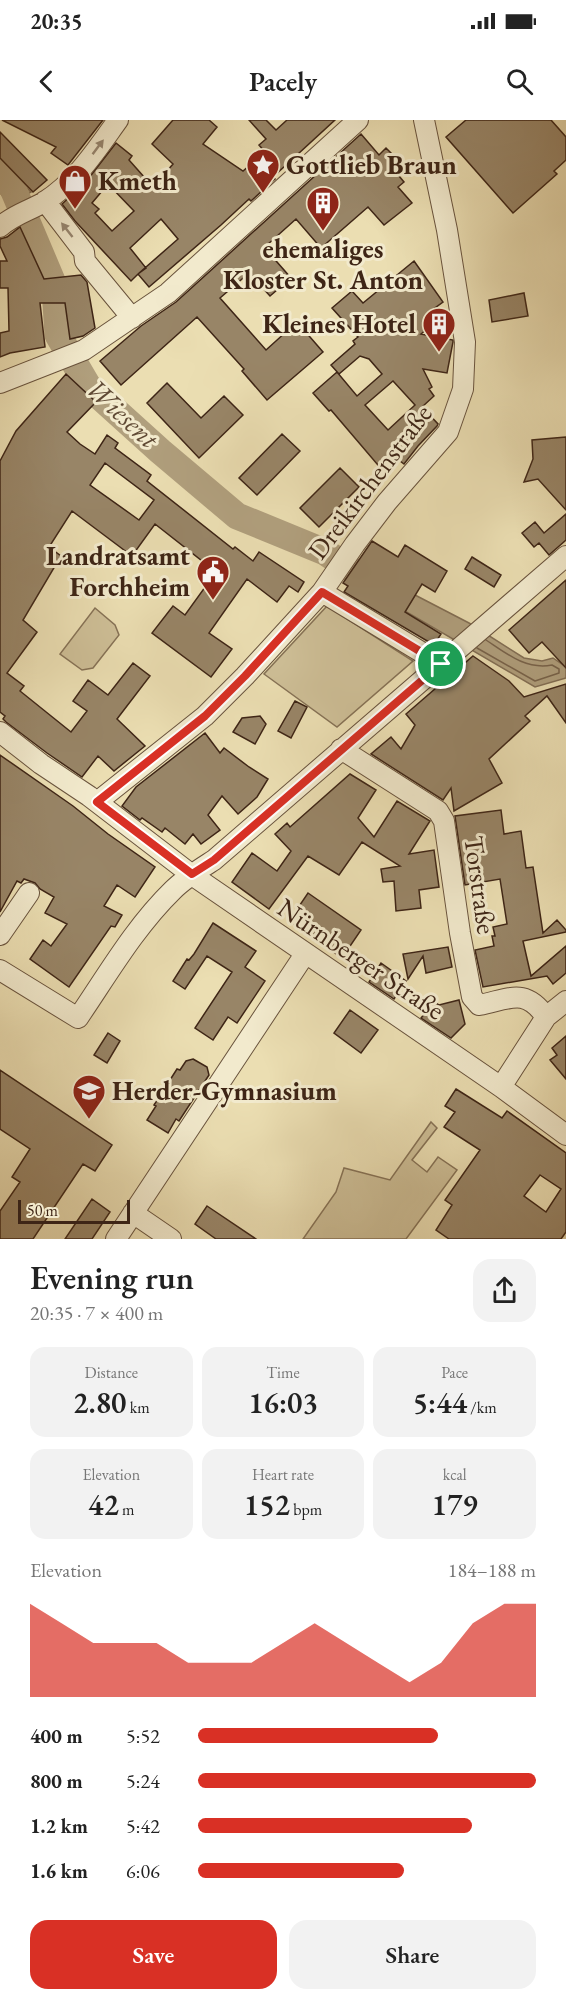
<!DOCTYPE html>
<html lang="en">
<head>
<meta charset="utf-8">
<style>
	:root { --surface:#fff; --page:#f2f2f2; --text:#222; --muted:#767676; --accent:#d93025 }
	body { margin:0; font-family:"EB Garamond",serif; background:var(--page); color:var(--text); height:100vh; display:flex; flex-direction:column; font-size:22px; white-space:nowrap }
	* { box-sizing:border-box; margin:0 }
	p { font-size:20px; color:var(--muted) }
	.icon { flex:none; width:33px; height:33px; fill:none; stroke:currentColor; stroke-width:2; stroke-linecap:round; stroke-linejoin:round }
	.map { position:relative; height:1119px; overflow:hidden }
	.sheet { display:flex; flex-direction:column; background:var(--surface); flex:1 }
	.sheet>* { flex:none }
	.scale { position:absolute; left:18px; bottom:15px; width:112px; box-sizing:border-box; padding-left:6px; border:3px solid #3e2516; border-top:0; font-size:16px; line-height:21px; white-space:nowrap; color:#3e2516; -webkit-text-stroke:4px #f2eacd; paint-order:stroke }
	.pin { position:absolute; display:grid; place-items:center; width:51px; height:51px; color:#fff; margin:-26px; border:3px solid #fff; border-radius:50%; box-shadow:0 2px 6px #0007 }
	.round { display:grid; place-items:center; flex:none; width:63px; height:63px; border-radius:18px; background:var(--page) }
	.overview { display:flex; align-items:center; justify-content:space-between; height:102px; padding:0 30px }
	h1 { font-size:33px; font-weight:600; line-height:45px }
	.metrics { display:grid; grid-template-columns:repeat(3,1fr); gap:9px; height:102px; padding:6px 30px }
	.metrics div { display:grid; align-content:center; border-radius:15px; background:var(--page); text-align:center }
	.metrics b { font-size:30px; font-weight:600 }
	.metrics small { font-size:16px; font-weight:400 }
	.metrics p { font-size:16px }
	.chart { height:168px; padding:12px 30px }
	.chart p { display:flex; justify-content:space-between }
	.chart svg { width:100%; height:108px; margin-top:6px; fill:var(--accent); opacity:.7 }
	.cta { display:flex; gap:12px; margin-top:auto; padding:12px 30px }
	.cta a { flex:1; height:69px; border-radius:18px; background:var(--accent); color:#fff; font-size:24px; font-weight:600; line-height:69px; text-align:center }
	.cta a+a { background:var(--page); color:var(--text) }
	ul { padding:0 30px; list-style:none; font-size:20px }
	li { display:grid; grid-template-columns:96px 72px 1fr; align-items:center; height:45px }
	li i { height:15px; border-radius:8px; background:var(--accent) }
	.status { display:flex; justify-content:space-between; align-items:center; height:42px; padding:0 30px; background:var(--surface); direction:ltr }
	.status svg { height:16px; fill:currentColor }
	header { display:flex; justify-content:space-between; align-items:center; height:78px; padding:0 30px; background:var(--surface); font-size:27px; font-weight:600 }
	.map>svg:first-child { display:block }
	.green { fill:#cebf97; stroke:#867256; stroke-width:1.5 }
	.water { fill:#b09f7d; stroke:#826e54; stroke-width:1.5 }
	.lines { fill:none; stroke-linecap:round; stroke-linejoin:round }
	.shore { stroke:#77624a; stroke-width:1.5 }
	.river { stroke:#b09f7d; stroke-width:27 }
	.building { fill:#988567; stroke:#3e2516; stroke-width:1.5; fill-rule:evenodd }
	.minor-casing { stroke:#69533d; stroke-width:22 }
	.minor { stroke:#f2eacd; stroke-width:20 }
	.oneway { fill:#988872 }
	.route-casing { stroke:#fff; stroke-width:12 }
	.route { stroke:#d93025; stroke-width:8 }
	.labels { text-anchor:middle; stroke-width:6; stroke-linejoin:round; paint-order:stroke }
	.poi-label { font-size:27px; font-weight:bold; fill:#3e2516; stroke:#f2eacd; text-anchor:start }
	.street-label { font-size:27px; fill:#3e2516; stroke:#f2eacd }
	.water-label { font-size:28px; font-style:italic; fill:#604a35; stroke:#f2eacd }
</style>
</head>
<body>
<div class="status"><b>20:35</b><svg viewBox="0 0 49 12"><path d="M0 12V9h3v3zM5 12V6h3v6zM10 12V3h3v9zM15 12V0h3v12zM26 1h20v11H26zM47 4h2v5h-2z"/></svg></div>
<header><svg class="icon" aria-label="back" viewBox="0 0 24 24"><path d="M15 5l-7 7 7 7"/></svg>Pacely<svg class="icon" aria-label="search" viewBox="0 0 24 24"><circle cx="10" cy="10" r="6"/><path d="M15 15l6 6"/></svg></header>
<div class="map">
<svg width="566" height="1119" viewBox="0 0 566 1119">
	<rect width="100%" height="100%" fill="#ebdeb2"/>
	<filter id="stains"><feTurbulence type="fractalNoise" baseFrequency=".00333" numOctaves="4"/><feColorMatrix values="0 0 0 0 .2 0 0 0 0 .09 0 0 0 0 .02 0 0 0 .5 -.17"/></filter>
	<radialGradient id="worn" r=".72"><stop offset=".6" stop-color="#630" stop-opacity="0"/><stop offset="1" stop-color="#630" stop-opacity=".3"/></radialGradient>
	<!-- green -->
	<path class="green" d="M327,486L413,541L337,607L264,554Z
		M95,488L115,505L119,515L93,548L82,550L60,534Z
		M431,1002L437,1008L412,1040L427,1052L438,1037L457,1050L406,1119H303L336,1072L344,1048L390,1060Z"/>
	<!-- water -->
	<path class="water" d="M0,40L31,72L9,84L1,74L3,70L0,67Z
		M415,475L469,503L524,538L542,541L553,538L566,547V558L535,567L386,480Z"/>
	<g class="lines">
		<!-- shore -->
		<path class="shore" d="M477,528L535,561L559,553V549L552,545C526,550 507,534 486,520"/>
		<!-- river -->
		<path class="river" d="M0,53L11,64L55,168L58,215L88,266L160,331L237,396L325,432L349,448"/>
	</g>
	<!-- building -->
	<path class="building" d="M2,0H103L68,45L51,33L56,27Z
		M173,0H209L217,7L203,24L243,51L265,32L259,25L266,19L249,0H266L276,10L287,0H335L273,57L275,59L251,81L249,79L221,105L149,167L138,154L131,161L75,101L62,84L85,63L116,23L132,36L129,40L153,67L173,44L152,24ZM108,64L134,91L112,111L95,93L99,89L92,83ZM161,99L178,119L138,154L146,148L130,128Z
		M466,0H551L566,17V40L554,51L557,54L513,93L446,17Z
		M0,12L47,60L33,72L0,38Z
		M361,14L379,35L386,28L395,37L388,43L404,62L398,67L412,83L384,105L368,87L321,128L296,99L267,125L273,132L270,134L291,158L270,176L249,153L220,178L266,230L297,202L323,232L267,280L242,251L244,249L197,197L121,265L100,241L141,206L176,182Z
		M20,107L44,159L81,155L87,162L95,208L83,216L70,219L65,183H40L45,227L10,233L0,237V213L9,211L8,168H0V141H7L0,126V119L7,117Z
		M414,141L443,182L428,193L434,203L421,214L453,220V222L447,253L423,249L432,267L429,269L434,276L422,287L438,304L437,306L418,326L404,344L396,338L383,351L331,290L329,291L313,273L337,252L357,276L382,254L369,239L360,236L339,254L331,245L355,224L353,221L358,217L332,188L352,171L363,183ZM393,261L415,285L388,310L365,285Z
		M524,173L528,196L492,202L489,180Z
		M66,254L96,282L67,312L80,324L95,334L107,315L118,323L115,328L151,355L147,361L233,429L235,427L253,441L259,432L304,462L298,472L289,466L277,482L247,459L209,513L232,529L211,557L152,513L173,486L185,495L216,452L155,404L132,436L72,391L49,427L61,436L23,500L37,512L7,553L24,566L20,571L71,612L87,591L73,581L88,560L108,575L133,543L150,556L117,599L145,626L114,651L98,636L82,657L47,633L6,602L3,599L5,596L0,592V341L16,311ZM105,343L154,380L139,400L90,365Z
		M167,263L201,298L224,276L243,295L199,338L147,283Z
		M282,314L300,331L257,375L239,358Z
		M566,317V390L538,359L524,362L533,339L532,320Z
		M340,348L359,367L319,407L300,388Z
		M566,394V420L549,435L539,423L534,427L522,413L535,402L544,413Z
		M372,421L398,437L405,425L447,451L435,472L422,464L405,492L441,514L434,525L344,472L348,466L343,463Z
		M472,437L501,455L494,467L465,449Z
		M566,460V548L542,522L529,533L509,510Z
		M473,536L509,561L524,577L566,564V603L547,576L525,596L530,601L489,639L502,663L454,691L451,668L443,680L371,634L391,617L401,629L415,605L406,594Z
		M295,581L307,587L291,618L278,611Z
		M260,596L266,604L255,624L233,612L242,598Z
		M205,613L220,633L224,628L249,647L268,659L257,677L238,694L222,676L208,695L220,710L201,724L193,714L185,724L165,708L162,712L142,698L140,700L122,686L136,667Z
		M0,635L73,686L108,714L155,747L135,777L117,765L104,786L122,795L115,807L111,806L69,867L30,839L43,820L51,826L67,804L45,793L54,777L40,769L35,763L24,759L21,763L17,761L0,792Z
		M350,654L376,670L358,698L374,717L397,681L430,701L409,734L434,730L439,767L419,770L421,788L396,791L394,761L383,762L381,749L400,746L362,722L339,755L308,736L269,789L232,762L252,733L277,751L291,731L275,714L287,703L290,707Z
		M501,690L504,714L521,711L526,748L533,747L543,813L557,800L566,810V812L523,821L531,856L566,826V853L553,864L547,856L483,867L475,830L494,826L492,816H495L493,807L507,804L500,759L465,765L455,696Z
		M308,773L361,810L342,838L289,801Z
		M213,803L256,831L245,847L265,861L237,903L228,897L213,920L195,908L232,852L207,836L185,869L173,861L187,839L189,840L194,834Z
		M448,827L452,847L426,853L423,836L408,859L403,834Z
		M381,843L406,861L394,879L369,862Z
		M459,880L465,904L451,918L421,898L435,882L439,885Z
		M350,890L378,910L361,933L334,913Z
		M108,913L120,921L107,943L94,935Z
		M566,916V959L550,940L557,935L552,928Z
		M193,939L207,947L209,955L179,1001L176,999L168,1013L147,1000L156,986L154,985L177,949L180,950L186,941Z
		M0,950L112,1025L95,1051L83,1044L33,1119H0V1091L20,1062L12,1057L30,1029L0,1009Z
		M456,969L502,998L507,991L566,1033V1112L561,1119H449L436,1110L452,1085L445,1080L480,1030L444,1007L455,992L445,986ZM540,1055L561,1069L546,1092L524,1076Z
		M92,1079L110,1092L92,1119H65Z
		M207,1086L256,1119H216L195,1104Z"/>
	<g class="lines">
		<!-- minor casing -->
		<g class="minor-casing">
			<path id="minor" d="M45,81L84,132L85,141L132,198
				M0,107C13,95 29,91 44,82C76,62 97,29 118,0
				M0,263L84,230L168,173L358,0
				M322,472L441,544
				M0,612L41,644L89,676L192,755L501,967L566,1015
				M341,629L438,691L444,701L460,813L472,877L479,885C510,879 525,867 546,897
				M97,682L205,596L245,556L322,472L355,424L387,382L448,312L463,269L465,222L447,110L424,0
				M0,815L29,773
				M0,850L78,898C108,854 135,807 173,770C185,758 200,749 214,740L566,436
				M501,967L546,897L566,881
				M133,1093L171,1119
				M116,1119L305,834"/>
		</g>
		<!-- minor -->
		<use href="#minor" class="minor"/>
	</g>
	<!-- one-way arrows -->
	<defs><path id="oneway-solid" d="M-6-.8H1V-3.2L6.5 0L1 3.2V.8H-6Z" transform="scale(1.5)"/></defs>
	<g class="oneway">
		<use href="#oneway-solid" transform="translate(98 27) rotate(-53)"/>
		<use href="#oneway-solid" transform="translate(67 110) rotate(-128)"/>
	</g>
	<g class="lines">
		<!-- route casing -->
		<g class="route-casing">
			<path id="route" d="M322,472L441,544L214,740L192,754L97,682L205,596L245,556Z"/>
		</g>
		<!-- route -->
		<use href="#route" class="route"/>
	</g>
	<!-- icons -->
	<defs>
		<g id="sight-pin" transform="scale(1.725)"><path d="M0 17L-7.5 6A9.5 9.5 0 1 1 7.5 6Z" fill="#8f2418" stroke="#f2eacd"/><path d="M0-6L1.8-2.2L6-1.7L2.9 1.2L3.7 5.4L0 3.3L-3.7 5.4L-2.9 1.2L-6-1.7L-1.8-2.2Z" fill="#fff"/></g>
		<g id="shop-pin" transform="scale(1.725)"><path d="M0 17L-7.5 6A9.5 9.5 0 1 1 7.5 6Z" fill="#8f2418" stroke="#f2eacd"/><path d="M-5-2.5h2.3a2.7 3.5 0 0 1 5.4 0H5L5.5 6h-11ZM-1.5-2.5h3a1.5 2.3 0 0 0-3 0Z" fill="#fff"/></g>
		<g id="building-pin" transform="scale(1.725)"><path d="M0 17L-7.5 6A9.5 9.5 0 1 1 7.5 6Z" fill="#8f2418" stroke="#f2eacd"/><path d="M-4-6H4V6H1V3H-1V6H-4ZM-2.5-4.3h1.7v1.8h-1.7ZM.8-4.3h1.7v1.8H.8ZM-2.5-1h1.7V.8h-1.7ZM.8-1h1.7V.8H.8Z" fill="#fff"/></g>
		<g id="civic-pin" transform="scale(1.725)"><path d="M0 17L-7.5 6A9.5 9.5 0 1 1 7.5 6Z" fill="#8f2418" stroke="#f2eacd"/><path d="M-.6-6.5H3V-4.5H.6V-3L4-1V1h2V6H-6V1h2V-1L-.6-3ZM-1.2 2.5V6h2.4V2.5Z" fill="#fff"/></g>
		<g id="school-pin" transform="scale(1.725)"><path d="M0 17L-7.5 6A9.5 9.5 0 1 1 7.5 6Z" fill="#8f2418" stroke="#f2eacd"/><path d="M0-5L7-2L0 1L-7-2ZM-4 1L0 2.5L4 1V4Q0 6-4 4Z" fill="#fff"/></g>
	</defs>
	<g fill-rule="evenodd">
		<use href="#sight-pin" x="263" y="45"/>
		<use href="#shop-pin" x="75" y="61"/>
		<use href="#building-pin" x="323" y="83"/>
		<use href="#building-pin" x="439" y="204"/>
		<use href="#civic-pin" x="213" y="452"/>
		<use href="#school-pin" x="89" y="971"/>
	</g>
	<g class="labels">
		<!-- poi labels -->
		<g class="poi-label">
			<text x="286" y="54">Gottlieb Braun</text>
			<text x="98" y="70">Kmeth</text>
			<text x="323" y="138" text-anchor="middle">ehemaliges<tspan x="323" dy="31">Kloster St. Anton</tspan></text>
			<text x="416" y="213" text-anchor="end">Kleines Hotel</text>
			<text x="190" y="445" text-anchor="end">Landratsamt<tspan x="190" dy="31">Forchheim</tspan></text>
			<text x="112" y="980">Herder-Gymnasium</text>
		</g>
		<!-- street labels -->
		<g class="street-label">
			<text transform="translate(370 362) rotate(-53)" y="9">Dreikirchenstraße</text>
			<text transform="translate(480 765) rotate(82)" y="9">Torstraße</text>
			<text transform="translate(361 839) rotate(34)" y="9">Nürnberger Straße</text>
		</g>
		<!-- water labels -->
		<g class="water-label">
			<text transform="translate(123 293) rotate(43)" y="10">Wiesent</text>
		</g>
	</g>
	<rect width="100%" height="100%" filter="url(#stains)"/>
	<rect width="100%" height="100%" fill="url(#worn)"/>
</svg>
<div class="scale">50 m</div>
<div class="pin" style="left:441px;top:544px;background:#1e9e55"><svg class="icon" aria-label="arrive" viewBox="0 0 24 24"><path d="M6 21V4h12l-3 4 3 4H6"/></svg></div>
</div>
<section class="sheet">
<div class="overview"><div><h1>Evening run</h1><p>20:35 · 7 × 400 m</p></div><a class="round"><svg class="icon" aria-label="share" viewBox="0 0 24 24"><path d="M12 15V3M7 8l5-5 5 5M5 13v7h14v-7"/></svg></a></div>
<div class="metrics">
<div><p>Distance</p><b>2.80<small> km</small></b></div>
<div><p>Time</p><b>16:03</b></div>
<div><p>Pace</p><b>5:44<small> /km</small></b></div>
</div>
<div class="metrics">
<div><p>Elevation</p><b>42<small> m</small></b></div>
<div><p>Heart rate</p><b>152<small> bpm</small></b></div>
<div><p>kcal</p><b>179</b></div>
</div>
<div class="chart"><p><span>Elevation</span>184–188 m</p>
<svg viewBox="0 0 160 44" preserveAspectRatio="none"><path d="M0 44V6L10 14L20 22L30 22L40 22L50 30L60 30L70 30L80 22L90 14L100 22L110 30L120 38L130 30L140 14L150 6L160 6V44z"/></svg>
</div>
<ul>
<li><b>400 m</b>5:52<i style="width:71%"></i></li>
<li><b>800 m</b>5:24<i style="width:100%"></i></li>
<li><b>1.2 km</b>5:42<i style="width:81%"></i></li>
<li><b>1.6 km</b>6:06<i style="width:61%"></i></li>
</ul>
<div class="cta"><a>Save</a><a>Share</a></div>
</section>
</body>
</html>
